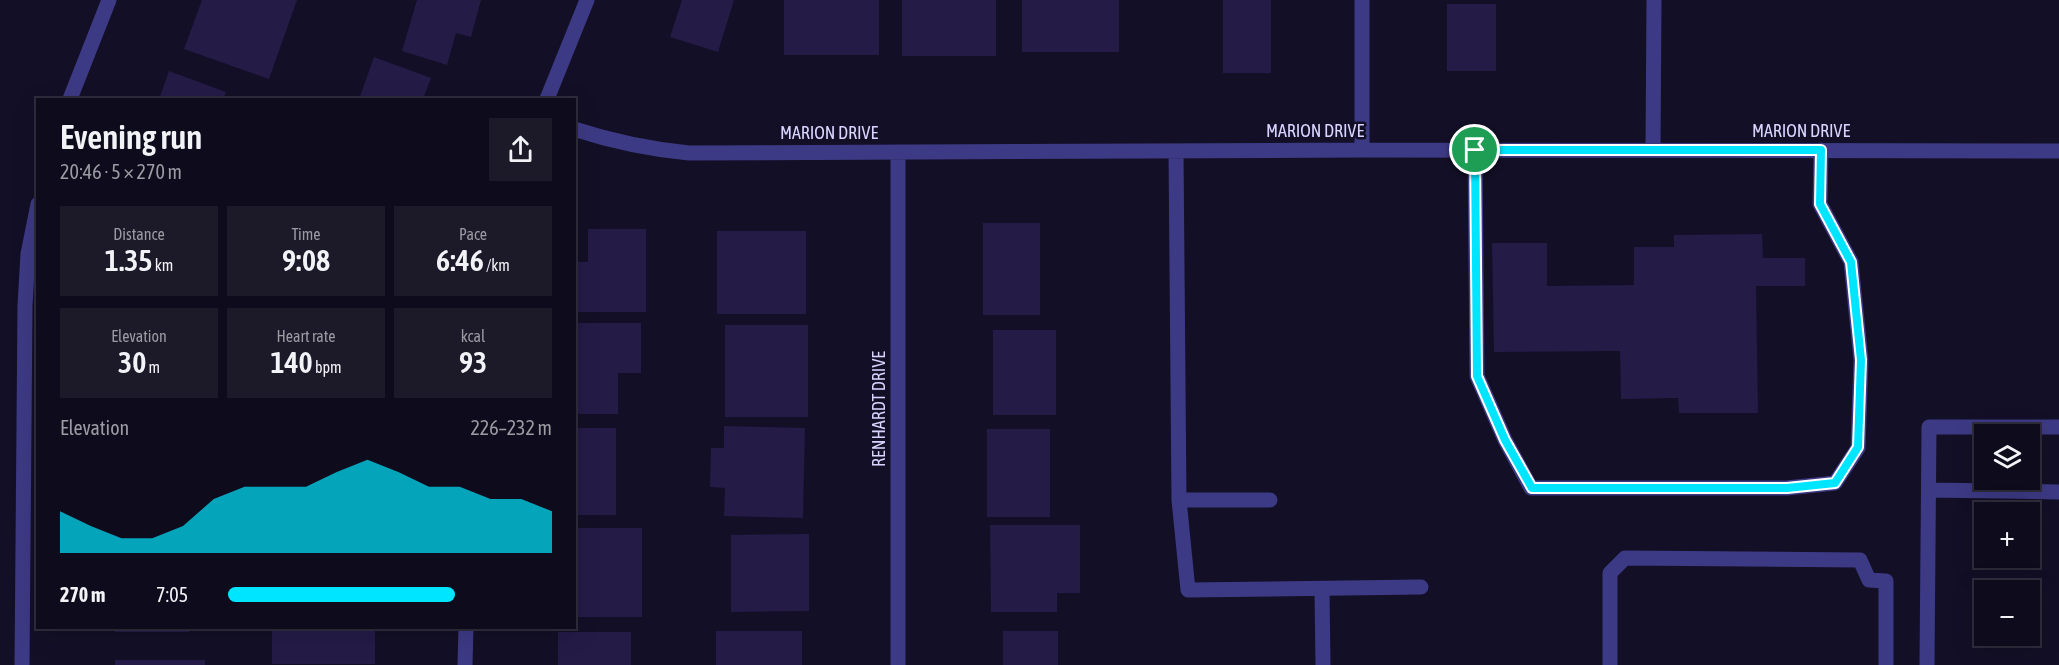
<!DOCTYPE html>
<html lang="en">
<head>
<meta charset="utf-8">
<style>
	:root { --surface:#0e0b1c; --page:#1c1929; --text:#f1f3f6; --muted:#9b9ba3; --line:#2e2b3b; --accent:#00e5ff }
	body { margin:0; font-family:"Asap Condensed",sans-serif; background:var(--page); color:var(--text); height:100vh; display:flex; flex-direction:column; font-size:22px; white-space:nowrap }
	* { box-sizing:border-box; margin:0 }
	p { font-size:20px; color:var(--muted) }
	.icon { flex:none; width:33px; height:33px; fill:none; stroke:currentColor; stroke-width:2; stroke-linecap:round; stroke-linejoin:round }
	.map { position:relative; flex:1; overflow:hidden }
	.drawer { position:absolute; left:36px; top:98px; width:540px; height:531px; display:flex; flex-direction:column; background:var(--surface); border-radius:0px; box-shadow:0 6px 24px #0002,0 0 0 2px var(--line) }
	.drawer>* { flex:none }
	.buttons { position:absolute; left:1974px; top:424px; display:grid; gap:12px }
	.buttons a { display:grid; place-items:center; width:66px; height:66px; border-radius:0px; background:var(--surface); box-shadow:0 6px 24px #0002,0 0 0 2px var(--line); font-size:30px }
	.pin { position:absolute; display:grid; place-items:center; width:51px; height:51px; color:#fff; margin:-26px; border:3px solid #fff; border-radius:50%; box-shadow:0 2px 6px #0007 }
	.round { display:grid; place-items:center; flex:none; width:63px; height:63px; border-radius:0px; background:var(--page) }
	.summary { display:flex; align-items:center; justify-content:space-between; height:102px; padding:0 24px }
	h1 { font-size:33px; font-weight:600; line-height:45px }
	.stats { display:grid; grid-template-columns:repeat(3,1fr); gap:9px; height:102px; padding:6px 24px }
	.stats div { display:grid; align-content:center; border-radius:0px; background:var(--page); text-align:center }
	.stats b { font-size:30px; font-weight:600 }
	.stats small { font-size:16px; font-weight:400 }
	.stats p { font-size:16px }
	.chart { height:168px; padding:12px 24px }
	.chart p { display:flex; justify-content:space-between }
	.chart svg { width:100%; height:108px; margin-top:6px; fill:var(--accent); opacity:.7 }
	ul { padding:0 24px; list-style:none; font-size:20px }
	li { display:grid; grid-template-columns:96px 72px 1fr; align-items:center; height:45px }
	li i { height:15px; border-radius:8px; background:var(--accent) }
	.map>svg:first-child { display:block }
	.building { fill:#241b47 }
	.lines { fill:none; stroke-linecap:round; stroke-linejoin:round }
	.lane { stroke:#3d3a85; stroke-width:15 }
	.street { stroke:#3d3a85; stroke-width:15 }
	.route-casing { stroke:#fff; stroke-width:12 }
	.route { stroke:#00e5ff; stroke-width:8 }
	.labels { text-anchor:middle; stroke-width:5; stroke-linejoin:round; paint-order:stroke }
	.street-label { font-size:18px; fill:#d9d4ff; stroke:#130f26 }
</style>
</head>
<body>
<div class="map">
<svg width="2059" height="665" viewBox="0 0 2059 665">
	<rect width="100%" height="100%" fill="#130f26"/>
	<!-- building -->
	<path class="building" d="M202,0H297L269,79L184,49Z
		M417,0H481L471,37L456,33L447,65L402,51Z
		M682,0H734L718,52L670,37Z
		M784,0H879V55H784Z
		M902,0H996V56H902Z
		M1022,0H1119V52H1022Z
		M1223,0H1271V73H1223Z
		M1447,4H1496V71H1447Z
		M374,57L431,78L423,99H359Z
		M169,71L226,92L223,99H159Z
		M983,223H1040V315H983Z
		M588,229H646V312H574V262H588Z
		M717,231H806V314H717Z
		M1762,234L1763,258H1805V286H1756L1758,413H1679L1678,398L1621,399L1620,351L1494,352L1492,243H1547V286L1634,285V247H1674V235Z
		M574,323H641V373H618V414H574Z
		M725,325H808V417H725Z
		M993,330H1056V415H993Z
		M724,426L805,428L803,518L724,516L725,488L710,487L711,448H724Z
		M574,428H616V515H574Z
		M987,429H1050V517H987Z
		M990,525H1080V593H1057V612H991Z
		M574,528H642V617H574Z
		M809,534V611L731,612V535Z
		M115,627H189V632H115Z
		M272,627H375V664H272Z
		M716,631H802V665H716Z
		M1003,631H1058V665H1003Z
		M558,632H631V665H558Z
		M115,660H205V665H115Z"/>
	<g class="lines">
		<!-- lane -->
		<path class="lane" d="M1475,150L1477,376L1505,440L1531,488H1787L1835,483L1858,448L1861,360L1851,262L1820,204L1821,150"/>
		<!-- street -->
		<path class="street" d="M70,99L109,0
			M547,99L587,0
			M574,129C614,142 648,149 689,153L1362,150L2059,151
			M1362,150V0
			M1653,150L1654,0
			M1176,151L1179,500H1270
			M1929,490L2059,492
			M1179,500L1188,590L1421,587
			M1322,589L1323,665
			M22,665L25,306L28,254L38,204
			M465,665L466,627
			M898,665V152
			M1610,665V573L1625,558L1860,560L1869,580L1886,581V665
			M1927,665L1929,427H2059"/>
	</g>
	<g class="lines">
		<!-- route casing -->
		<g class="route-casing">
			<path id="route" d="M1475,150H1821L1820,204L1851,262L1861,360L1858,447L1835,483L1787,488H1532L1505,440L1477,376Z"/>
		</g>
		<!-- route -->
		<use href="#route" class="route"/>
	</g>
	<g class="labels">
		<!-- street labels -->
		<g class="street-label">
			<text x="1315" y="137">MARION DRIVE</text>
			<text x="1801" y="137">MARION DRIVE</text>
			<text x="829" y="139">MARION DRIVE</text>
			<text transform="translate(879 409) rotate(-90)" y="6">RENHARDT DRIVE</text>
		</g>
	</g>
</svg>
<div class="buttons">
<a><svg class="icon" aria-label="layers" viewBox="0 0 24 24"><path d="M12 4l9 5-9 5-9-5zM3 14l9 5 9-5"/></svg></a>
<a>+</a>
<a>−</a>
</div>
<div class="pin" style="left:1475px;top:150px;background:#1e9e55"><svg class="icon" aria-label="arrive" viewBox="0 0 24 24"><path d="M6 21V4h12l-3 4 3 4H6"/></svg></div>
<section class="drawer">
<div class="summary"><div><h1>Evening run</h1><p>20:46 · 5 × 270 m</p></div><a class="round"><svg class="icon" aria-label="share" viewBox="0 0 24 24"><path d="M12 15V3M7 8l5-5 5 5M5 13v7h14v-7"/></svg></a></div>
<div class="stats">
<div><p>Distance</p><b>1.35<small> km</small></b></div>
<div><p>Time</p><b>9:08</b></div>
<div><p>Pace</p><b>6:46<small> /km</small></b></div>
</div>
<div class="stats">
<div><p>Elevation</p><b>30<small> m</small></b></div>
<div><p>Heart rate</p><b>140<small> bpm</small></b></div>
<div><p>kcal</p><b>93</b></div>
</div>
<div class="chart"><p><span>Elevation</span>226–232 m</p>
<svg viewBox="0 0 160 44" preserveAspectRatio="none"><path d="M0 44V27L10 33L20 38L30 38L40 33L50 22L60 17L70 17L80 17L90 11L100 6L110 11L120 17L130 17L140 22L150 22L160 27V44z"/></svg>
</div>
<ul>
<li><b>270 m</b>7:05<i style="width:70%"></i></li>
</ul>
</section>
</div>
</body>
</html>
